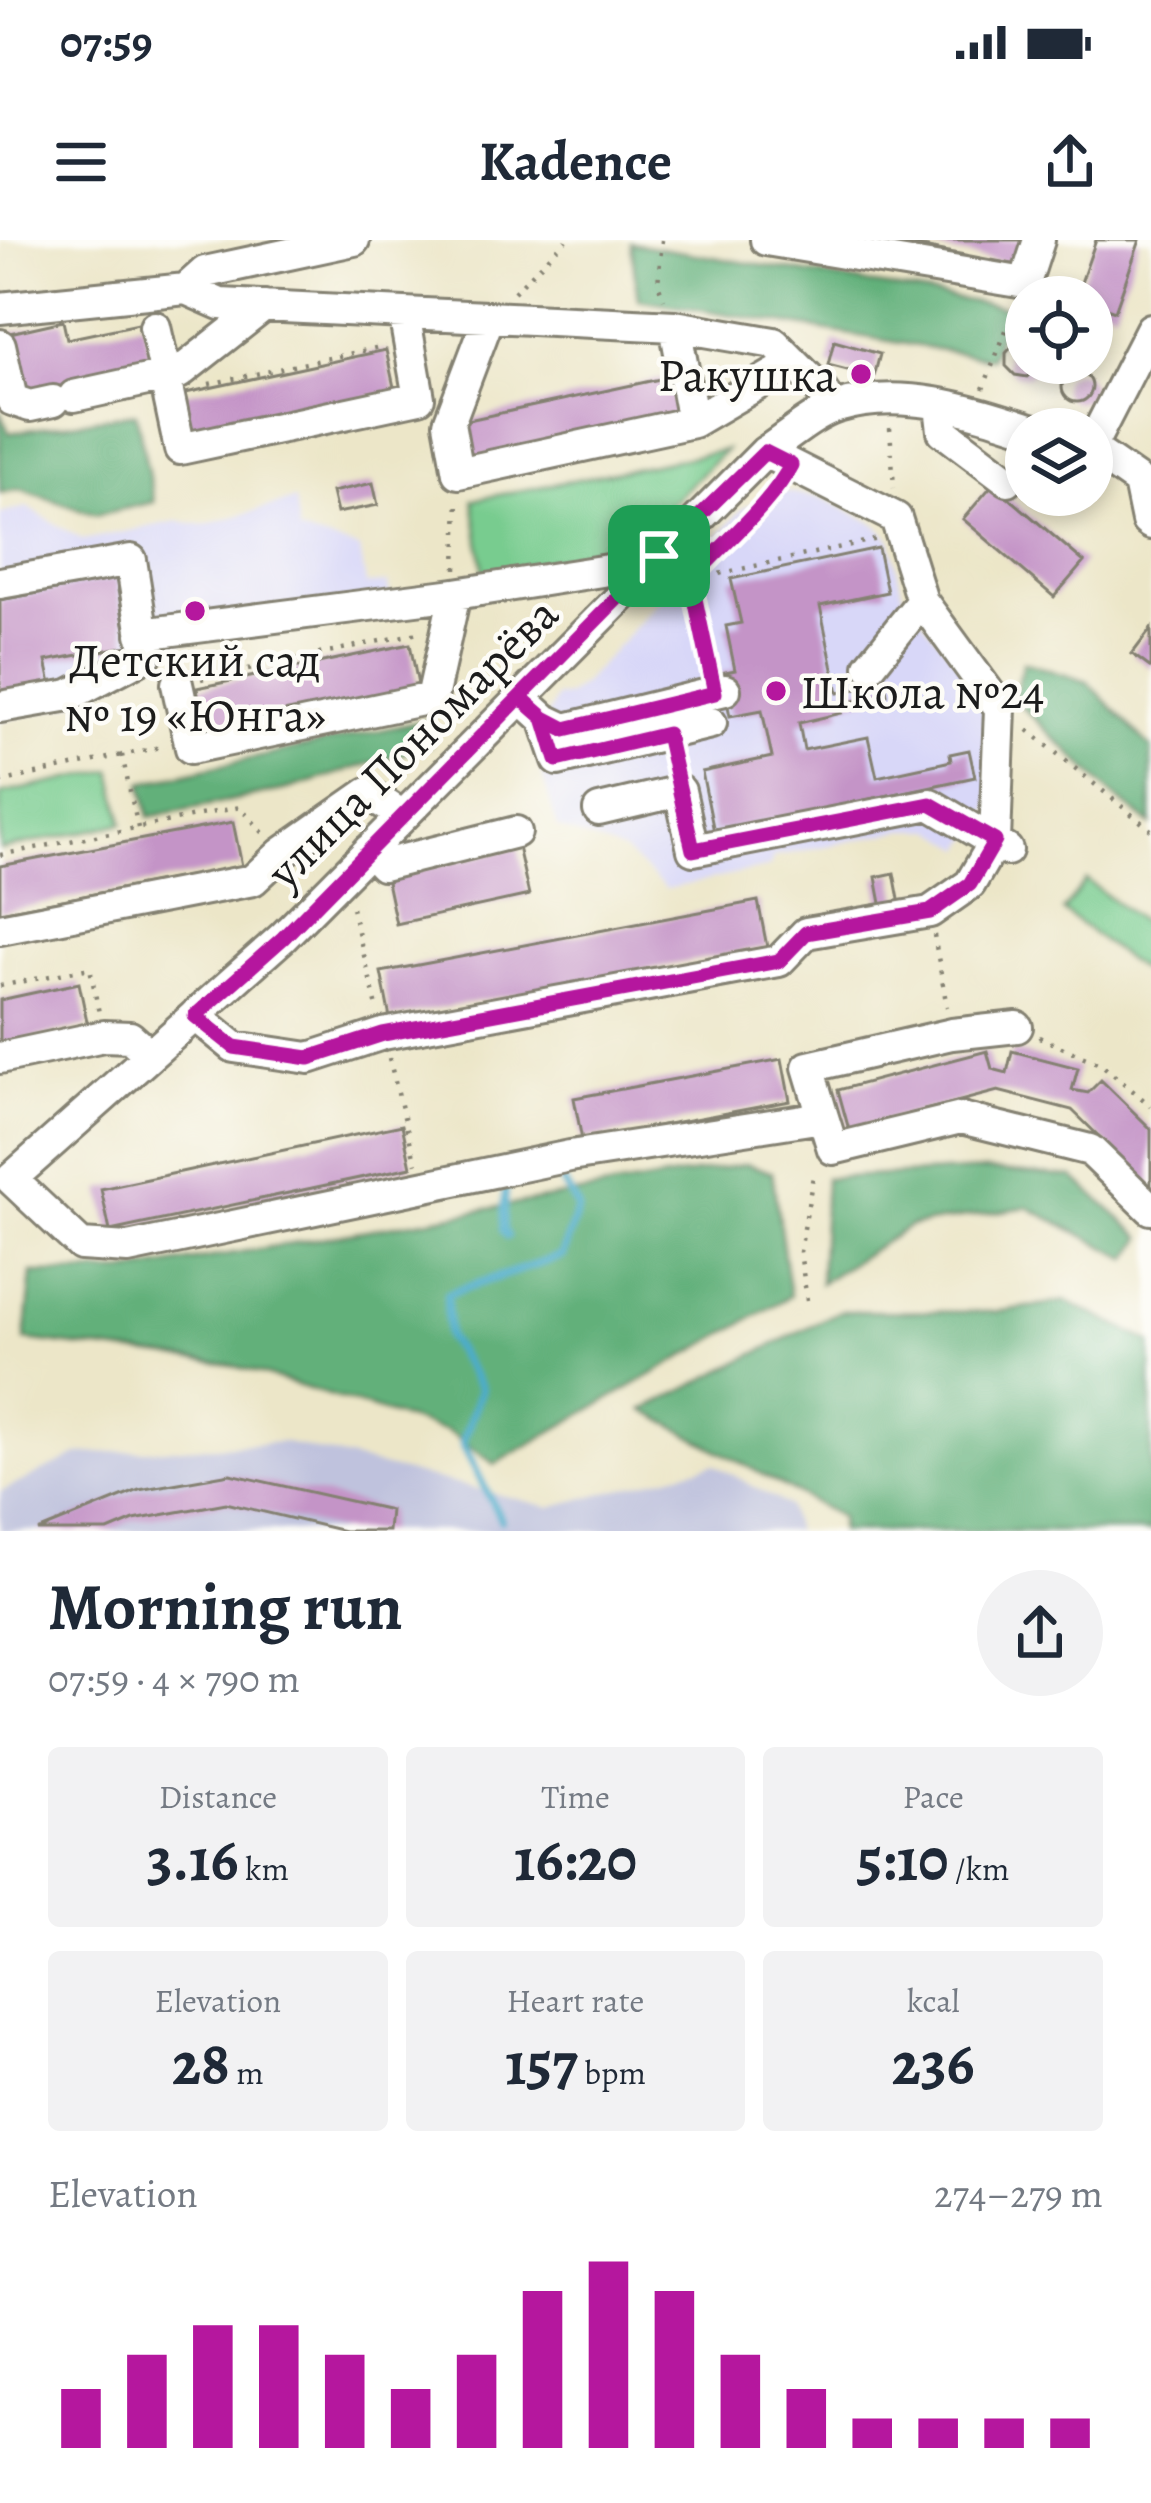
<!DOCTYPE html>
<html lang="en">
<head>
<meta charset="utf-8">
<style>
	:root { --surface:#fff; --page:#f2f2f3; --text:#1f2937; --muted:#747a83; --accent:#b5179e }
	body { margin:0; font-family:Alegreya,serif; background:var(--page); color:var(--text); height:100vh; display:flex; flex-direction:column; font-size:45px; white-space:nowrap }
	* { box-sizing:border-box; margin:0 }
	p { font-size:39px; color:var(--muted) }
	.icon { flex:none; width:66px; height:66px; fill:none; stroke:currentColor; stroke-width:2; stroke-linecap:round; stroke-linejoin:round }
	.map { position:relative; height:1291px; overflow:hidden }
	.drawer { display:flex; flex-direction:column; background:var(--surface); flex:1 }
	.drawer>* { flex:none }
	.tools { position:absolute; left:1005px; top:36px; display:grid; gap:24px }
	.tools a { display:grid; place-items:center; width:108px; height:108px; border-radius:50%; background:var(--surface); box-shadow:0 6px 18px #0003; font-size:60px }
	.pin { position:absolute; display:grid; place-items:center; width:102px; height:102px; color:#fff; margin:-51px; border-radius:24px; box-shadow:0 6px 18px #0006 }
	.round { display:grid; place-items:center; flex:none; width:126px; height:126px; border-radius:63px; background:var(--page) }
	.overview { display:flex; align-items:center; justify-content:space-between; height:204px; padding:0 48px }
	h1 { font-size:66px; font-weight:700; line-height:90px }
	.figures { display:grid; grid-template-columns:repeat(3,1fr); gap:18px; height:204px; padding:12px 48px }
	.figures div { display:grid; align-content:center; border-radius:12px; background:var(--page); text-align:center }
	.figures b { font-size:60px; font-weight:700 }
	.figures small { font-size:33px; font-weight:400 }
	.figures p { font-size:33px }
	.chart { height:336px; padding:24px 48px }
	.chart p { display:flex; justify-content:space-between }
	.chart svg { width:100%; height:216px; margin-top:12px; stroke:var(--accent); stroke-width:6 }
	.status { display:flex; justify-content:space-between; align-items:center; height:84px; padding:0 60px; background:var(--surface); direction:ltr }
	.status svg { height:33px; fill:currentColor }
	header { display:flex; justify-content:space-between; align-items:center; height:156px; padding:0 48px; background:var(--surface); font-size:54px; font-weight:700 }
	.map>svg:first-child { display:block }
	.built { fill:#d8d7f8 }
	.industrial { fill:#bfc2dd }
	.green { fill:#78cc8f; stroke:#4a7456; stroke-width:3 }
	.forest { fill:#62b07a; stroke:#3f664b; stroke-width:3 }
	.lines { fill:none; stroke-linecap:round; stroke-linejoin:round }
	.stream { stroke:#4caccb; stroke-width:8 }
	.building { fill:#c494c7 }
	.minor-casing { stroke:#848172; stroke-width:36 }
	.path { stroke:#848172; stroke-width:4.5; stroke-dasharray:3 9; stroke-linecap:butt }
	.minor { stroke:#fff; stroke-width:30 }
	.route-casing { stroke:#fff; stroke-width:24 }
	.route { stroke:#b5179e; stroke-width:15 }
	.poi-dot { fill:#b5179e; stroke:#fdfcf7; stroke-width:4.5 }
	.labels { text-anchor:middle; stroke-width:9; stroke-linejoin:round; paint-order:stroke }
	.poi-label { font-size:48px; fill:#1c1c1c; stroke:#fdfcf7; text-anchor:end }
	.street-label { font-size:48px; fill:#1c1c1c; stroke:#fdfcf7 }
</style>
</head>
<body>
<div class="status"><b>07:59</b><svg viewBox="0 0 49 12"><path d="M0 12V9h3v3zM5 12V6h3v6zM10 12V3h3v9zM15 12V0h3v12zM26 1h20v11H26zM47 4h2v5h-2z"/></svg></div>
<header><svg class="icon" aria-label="menu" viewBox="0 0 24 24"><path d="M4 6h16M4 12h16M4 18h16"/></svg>Kadence<svg class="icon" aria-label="share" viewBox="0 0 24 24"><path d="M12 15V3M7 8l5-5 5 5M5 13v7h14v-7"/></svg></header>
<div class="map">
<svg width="1151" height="1291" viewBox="0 0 1151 1291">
	<rect width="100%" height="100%" fill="#fdfcf7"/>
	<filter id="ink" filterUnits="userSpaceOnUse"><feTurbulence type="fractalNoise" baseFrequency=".00833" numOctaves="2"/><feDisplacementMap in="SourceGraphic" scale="24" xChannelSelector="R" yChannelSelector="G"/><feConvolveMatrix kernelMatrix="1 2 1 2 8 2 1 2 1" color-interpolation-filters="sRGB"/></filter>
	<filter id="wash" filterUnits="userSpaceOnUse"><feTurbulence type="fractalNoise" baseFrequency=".004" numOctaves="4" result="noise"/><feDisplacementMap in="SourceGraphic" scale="48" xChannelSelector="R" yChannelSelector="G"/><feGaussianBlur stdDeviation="2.7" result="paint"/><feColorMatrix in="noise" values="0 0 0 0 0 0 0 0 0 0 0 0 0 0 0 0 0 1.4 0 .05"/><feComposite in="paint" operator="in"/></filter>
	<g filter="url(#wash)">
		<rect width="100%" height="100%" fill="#ece6c8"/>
		<!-- built -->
		<path class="built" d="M778,250L822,258L876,284L891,300L903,357L974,443L992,479L990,566L964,609L934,590H904L773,617L770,627L666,649L625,612L558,588L533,505L556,457L567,456L581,446L743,268Z
			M295,260L299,292L360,309L366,344L388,343L392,378L189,399L74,464L0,481V274L27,267L83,300L178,281L204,285Z"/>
		<!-- industrial -->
		<path class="industrial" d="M283,1202L550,1267L714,1224L788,1266L795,1291H0V1252L79,1214Z"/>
		<!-- green -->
		<path class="green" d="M725,210L627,307L484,334L473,260Z
			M112,530L123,583L0,610V554Z
			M1086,640L1151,689V738L1063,671Z"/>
		<!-- forest -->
		<path class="forest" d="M631,3L1010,68L990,118L638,59Z
			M0,170L9,193L136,173L154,262L96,275L21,249L0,253Z
			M1023,422L1088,442L1151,508V585L1118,559L1014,459Z
			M430,479V505L288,549L149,577L142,543Z
			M746,924L772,932L790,1056L495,1224L448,1192L232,1125L25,1100L32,1033L126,1032Z
			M987,930L1073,937L1143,998L1129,1019L1027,967L910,986L820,1043L825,938Z
			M1066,1061L1151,1102V1291H840V1277L644,1170L840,1071L996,1072Z"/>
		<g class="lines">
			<!-- stream -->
			<path class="stream" d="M506,937L503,990L507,996
				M501,1280L462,1203L481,1149L448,1097L447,1054L562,1016L578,968L554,926"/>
		</g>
		<g id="blocks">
			<!-- building -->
			<path class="building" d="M886,0H1027L1023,26Z
				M1096,0H1140L1115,71L1092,63V57H1076Z
				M63,81L67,99L143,83L153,129L24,157L10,93Z
				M834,101L880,114L874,137L828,125Z
				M1017,101H1026V123H1042L1027,137L1015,135L1006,126V113Z
				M386,110L395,152L190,196L181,154Z
				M1062 147a15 15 0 1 1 30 0a15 15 0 1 1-30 0Z
				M669,137L677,177L472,221L464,181Z
				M373,243L378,265L337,273L332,252Z
				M993,244L1084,322L1054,357L963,279Z
				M878,308L887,352L820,366L838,453L885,443L887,454L840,464L842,473L799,483L804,510L868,497L877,537L951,521L950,514L969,510L975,537L714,592L702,532L772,517L762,470L730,476L721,433L735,430L726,386L741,383L731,339Z
				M116,339L128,406L46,421L51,444L0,453V360Z
				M1151,389V428L1132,414Z
				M410,404L419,450L206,494L197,448Z
				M233,582L242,626L0,672V626Z
				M518,607L529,655L396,684L386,637Z
				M894,633L901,670L883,674L876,637Z
				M758,661L767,707L390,778L381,732Z
				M79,743L88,786L0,805V760Z
				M987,811L992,829L1007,833L1012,811L1078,828L1072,850L1088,853L1101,840L1151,889V947L1072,870L998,851L849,890L838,850Z
				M782,819L790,861L582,900L574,858Z
				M402,885L411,927L110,991L101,949Z
				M230,1234L390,1270L388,1291H344L226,1263L134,1280L108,1291H38L139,1250Z"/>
		</g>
	</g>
	<g filter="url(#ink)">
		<use href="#blocks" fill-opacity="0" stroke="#848172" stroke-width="3"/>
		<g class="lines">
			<!-- minor casing -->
			<g class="minor-casing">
				<path id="minor" d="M354,0L205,32L186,49L220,64L675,86L774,103L822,151L833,168
					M766,0L1025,43L1039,0
					M0,68L186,49
					M489,77L449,183L458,233L693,182L675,86
					M155,87L166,136
					M0,105L12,160L30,166L53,161
					M168,152L180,209L419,158L404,73
					M74,156L179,133L264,66
					M940,166L943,191L1008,240
					M693,182L794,123
					M1031,189C969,169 901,147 837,167C812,175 787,198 765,212L283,697L11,939L81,1005L128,1008L570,916L823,877L833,909L961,878L1090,910L1151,969
					M1092,204L1151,89
					M1092,209L1151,250
					M1139,242L1147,281L1151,284
					M0,343L131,320L146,415L70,455L0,467
					M142,394L455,354L621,328L653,318
					M870,426L922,361
					M177,444L191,508L432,458L455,354
					M520,457L544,479L565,489L725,450
					M544,479L558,520L711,483
					M599,570L680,551L693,610L930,564L1007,610
					M369,610L383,625L516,592
					M0,689L253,640L282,613L368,553L403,576
					M195,775L234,807L309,818L383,794L779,721L806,693L930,672L970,644L995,601L1000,468L922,361L896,278L765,212
					M0,818L104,796L130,797L150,815
					M823,877L808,827L952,794L1017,787"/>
			</g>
			<!-- path -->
			<path class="path" d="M662,0L658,44L664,59
				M514,52L566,0
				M209,144L385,106
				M983,149L1016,65
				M890,188L894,248
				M456,329L458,257
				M691,340L730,295L778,250
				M709,429L691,340L878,299
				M201,439L418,393
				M1028,490L1151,590
				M0,542L122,515
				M138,588L122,515L166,506
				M0,615L240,567L265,595
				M352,668L377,767
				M934,695L947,767
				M0,746L90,728L99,773
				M1039,797L1102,825L1151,866
				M389,818L416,924
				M807,1060L800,1012L814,930"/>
			<!-- minor -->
			<use href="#minor" class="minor"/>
		</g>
	</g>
	<g class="lines" filter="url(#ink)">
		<!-- route casing -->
		<g class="route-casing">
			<path id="route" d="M659,316L520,457L544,478L557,520L667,494L693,610L930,564L995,601L970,644L930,672L806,693L779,721L383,794L309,818L234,807L195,776L283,698L520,457L544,478L565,489L715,453L691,340C722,304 770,266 791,225L765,212L659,316"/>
		</g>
		<!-- route -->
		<use href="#route" class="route"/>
	</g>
	<!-- markers -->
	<g class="poi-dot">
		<circle cx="861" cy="134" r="12"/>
		<circle cx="195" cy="371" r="12"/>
		<circle cx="776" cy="451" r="12"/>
	</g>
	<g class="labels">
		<!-- poi labels -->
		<g class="poi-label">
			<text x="837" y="151">Ракушка</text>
			<text x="195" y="436" text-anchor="middle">Детский сад<tspan x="195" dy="55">№ 19 «Юнга»</tspan></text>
			<text x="800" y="468" text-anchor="start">Школа №24</text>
		</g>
		<!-- street labels -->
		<g class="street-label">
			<text transform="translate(412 502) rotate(-45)" y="17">улица Пономарёва</text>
		</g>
	</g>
</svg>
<div class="tools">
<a><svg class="icon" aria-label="locate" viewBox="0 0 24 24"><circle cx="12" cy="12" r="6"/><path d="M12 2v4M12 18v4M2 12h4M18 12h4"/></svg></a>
<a><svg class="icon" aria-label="layers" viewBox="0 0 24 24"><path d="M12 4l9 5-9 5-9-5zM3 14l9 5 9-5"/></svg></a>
</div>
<div class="pin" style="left:659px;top:316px;background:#1e9e55"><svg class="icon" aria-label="arrive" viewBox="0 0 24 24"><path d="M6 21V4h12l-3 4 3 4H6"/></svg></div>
</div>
<section class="drawer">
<div class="overview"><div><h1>Morning run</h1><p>07:59 · 4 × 790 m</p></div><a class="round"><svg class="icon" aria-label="share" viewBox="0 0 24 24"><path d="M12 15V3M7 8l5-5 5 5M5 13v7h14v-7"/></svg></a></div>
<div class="figures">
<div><p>Distance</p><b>3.16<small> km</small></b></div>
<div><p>Time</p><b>16:20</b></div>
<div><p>Pace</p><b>5:10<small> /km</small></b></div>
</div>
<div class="figures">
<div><p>Elevation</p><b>28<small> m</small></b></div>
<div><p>Heart rate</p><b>157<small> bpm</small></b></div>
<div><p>kcal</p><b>236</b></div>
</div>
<div class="chart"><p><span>Elevation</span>274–279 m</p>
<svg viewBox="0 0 160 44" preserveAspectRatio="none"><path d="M5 44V32M15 44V25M25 44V19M35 44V19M45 44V25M55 44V32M65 44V25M75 44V12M85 44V6M95 44V12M105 44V25M115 44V32M125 44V38M135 44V38M145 44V38M155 44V38"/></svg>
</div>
</section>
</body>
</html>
